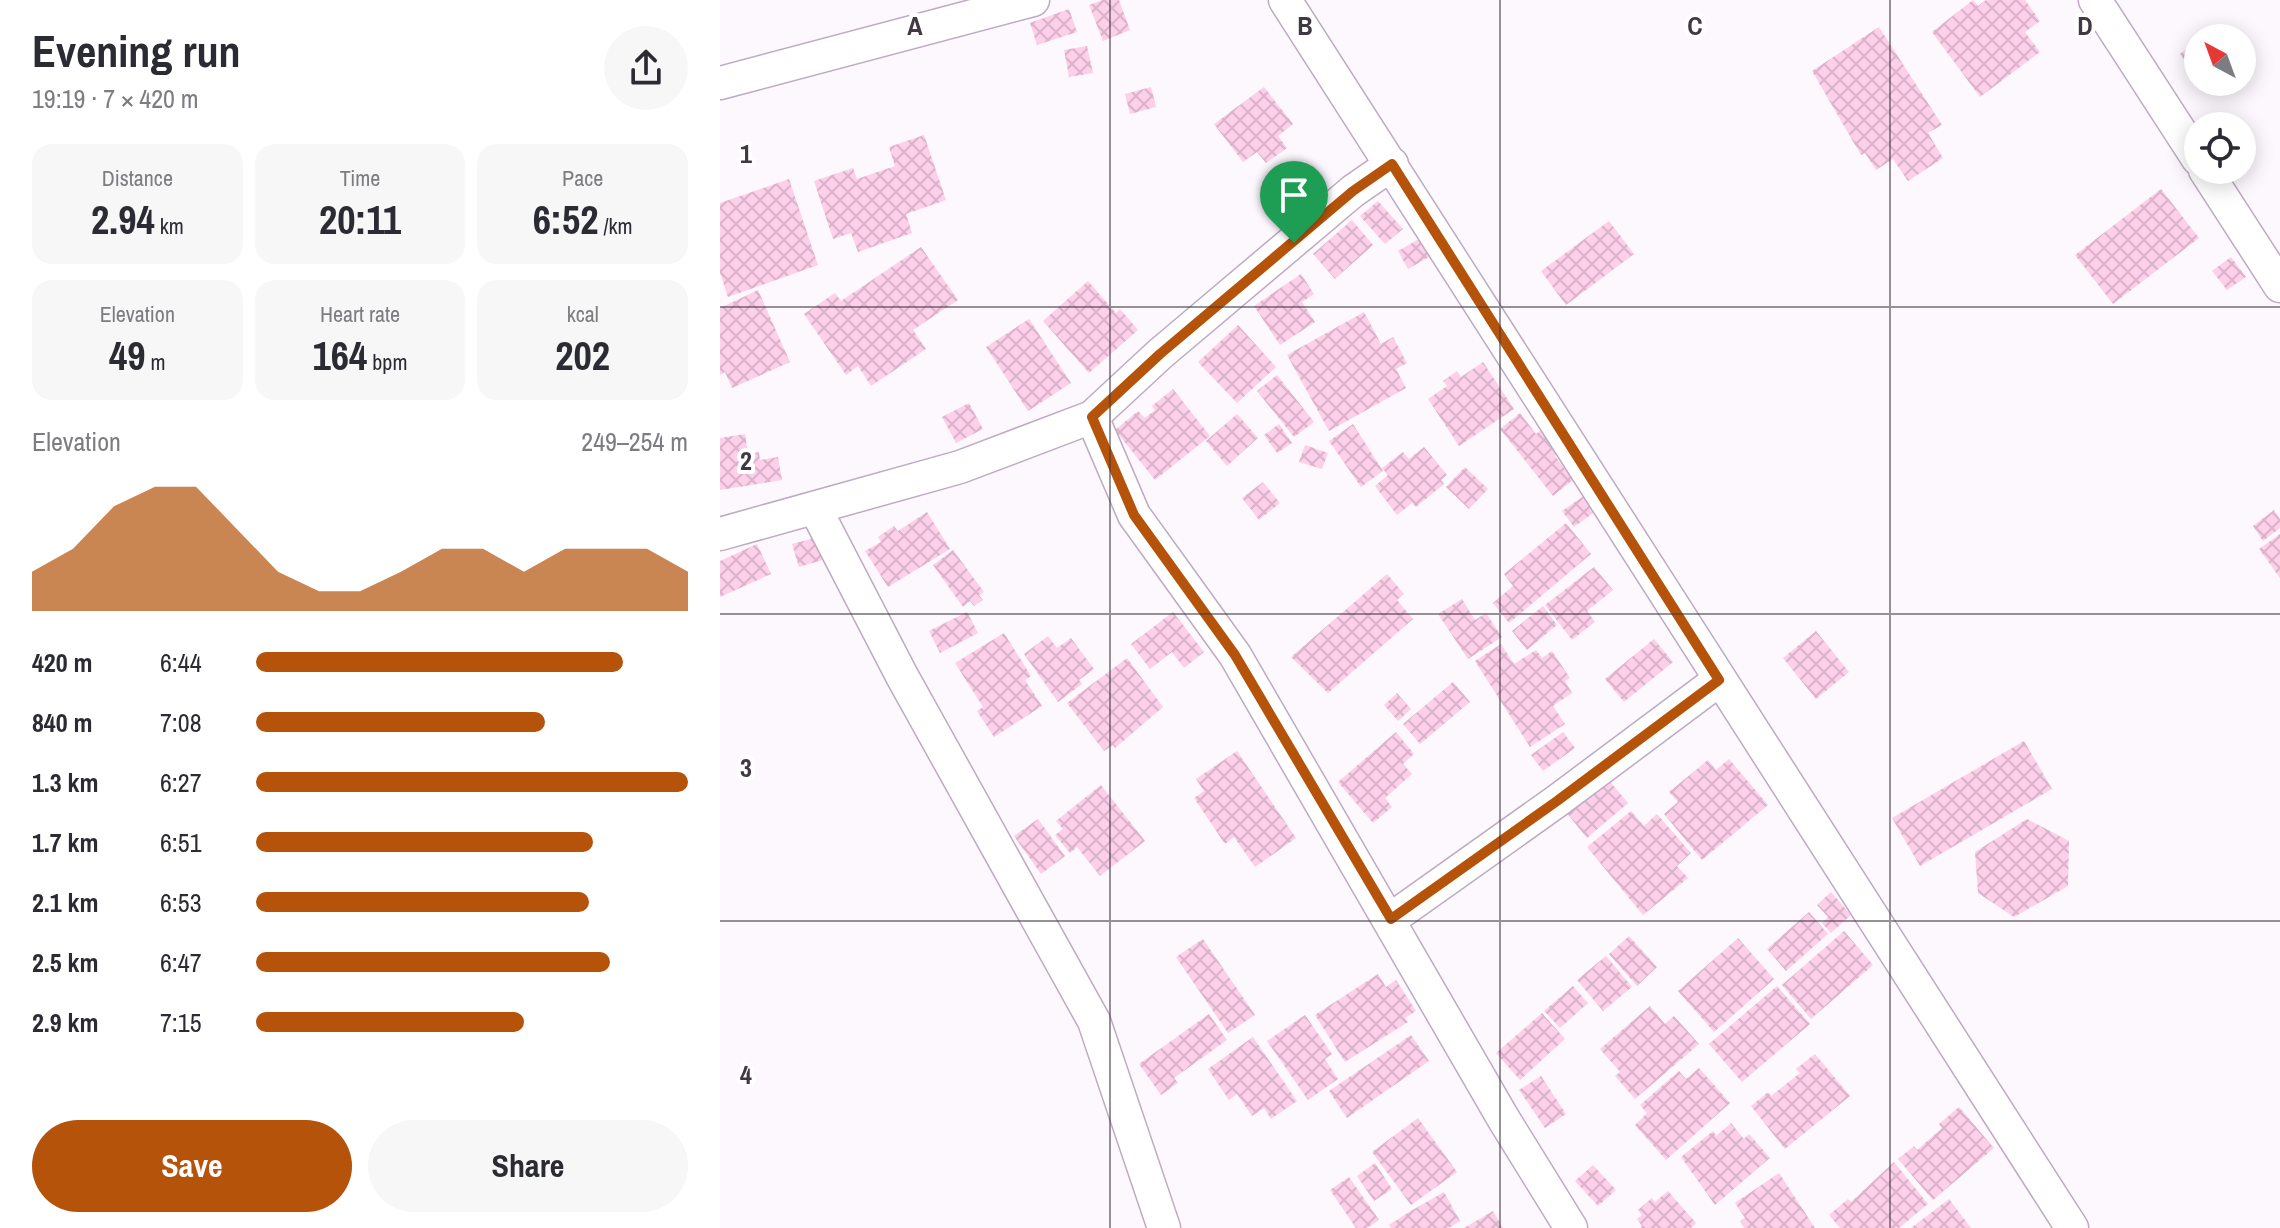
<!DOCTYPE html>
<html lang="en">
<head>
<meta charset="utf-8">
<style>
	:root { --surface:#fff; --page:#f7f7f7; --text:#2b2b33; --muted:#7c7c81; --accent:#b45309 }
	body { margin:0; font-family:"Archivo Narrow",sans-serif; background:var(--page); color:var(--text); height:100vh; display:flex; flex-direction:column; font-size:30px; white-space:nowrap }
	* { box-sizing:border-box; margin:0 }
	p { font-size:26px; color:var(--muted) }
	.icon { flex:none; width:44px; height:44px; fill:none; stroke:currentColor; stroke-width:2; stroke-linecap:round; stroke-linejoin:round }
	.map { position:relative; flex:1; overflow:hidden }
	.panel { display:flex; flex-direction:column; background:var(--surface); width:720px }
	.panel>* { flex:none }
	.needle { width:52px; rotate:319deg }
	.buttons { position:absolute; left:1464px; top:24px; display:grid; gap:16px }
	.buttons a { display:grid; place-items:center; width:72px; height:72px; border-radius:50%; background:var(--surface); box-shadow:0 4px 20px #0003; font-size:40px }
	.pin { position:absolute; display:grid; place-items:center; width:68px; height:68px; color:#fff; margin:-82px -34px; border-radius:50% 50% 50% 0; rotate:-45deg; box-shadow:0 0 8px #0007 }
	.pin .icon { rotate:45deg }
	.round { display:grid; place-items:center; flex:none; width:84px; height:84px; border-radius:42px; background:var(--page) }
	.overview { display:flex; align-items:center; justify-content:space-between; height:136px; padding:0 32px }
	h1 { font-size:44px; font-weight:800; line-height:60px }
	.stats { display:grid; grid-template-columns:repeat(3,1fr); gap:12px; height:136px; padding:8px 32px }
	.stats div { display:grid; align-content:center; border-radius:20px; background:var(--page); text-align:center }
	.stats b { font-size:40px; font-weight:800 }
	.stats small { font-size:22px; font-weight:400 }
	.stats p { font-size:22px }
	.chart { height:224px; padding:16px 32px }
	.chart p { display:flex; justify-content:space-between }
	.chart svg { width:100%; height:144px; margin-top:8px; fill:var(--accent); opacity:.7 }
	.primary-button { display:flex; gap:16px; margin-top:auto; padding:16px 32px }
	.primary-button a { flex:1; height:92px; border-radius:48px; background:var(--accent); color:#fff; font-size:32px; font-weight:800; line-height:92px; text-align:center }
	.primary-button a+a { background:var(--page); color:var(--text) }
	ul { padding:0 32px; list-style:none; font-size:26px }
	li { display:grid; grid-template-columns:128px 96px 1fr; align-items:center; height:60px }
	li i { height:20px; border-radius:10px; background:var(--accent) }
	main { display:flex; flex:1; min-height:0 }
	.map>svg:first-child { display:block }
	.building { fill:url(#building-cross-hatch) }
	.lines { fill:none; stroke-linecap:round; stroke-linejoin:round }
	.minor-casing { stroke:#bfa9c3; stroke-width:35 }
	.minor { stroke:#fff; stroke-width:32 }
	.route-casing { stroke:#fff; stroke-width:16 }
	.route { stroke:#b45309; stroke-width:10 }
	.grid { fill:none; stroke:#413843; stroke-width:2; stroke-opacity:0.55 }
	.grid-label { font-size:26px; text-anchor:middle; font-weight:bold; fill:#413843; stroke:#fff; stroke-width:8; stroke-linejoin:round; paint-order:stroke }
</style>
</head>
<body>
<main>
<section class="panel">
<div class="overview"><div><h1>Evening run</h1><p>19:19 · 7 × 420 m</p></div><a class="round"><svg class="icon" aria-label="share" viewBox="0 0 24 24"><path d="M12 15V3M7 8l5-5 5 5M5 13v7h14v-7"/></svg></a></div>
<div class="stats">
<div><p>Distance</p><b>2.94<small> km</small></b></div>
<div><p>Time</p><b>20:11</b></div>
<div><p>Pace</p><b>6:52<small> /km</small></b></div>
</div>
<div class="stats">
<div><p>Elevation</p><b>49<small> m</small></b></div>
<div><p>Heart rate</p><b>164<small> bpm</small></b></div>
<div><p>kcal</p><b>202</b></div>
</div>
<div class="chart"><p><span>Elevation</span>249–254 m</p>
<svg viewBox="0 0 160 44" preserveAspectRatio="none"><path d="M0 44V32L10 25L20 12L30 6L40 6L50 19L60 32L70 38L80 38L90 32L100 25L110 25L120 32L130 25L140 25L150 25L160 32V44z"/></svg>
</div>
<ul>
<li><b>420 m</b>6:44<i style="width:85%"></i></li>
<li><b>840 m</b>7:08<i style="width:67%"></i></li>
<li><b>1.3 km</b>6:27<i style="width:100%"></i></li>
<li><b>1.7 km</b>6:51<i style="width:78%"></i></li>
<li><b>2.1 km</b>6:53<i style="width:77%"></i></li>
<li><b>2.5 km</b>6:47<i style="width:82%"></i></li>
<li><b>2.9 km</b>7:15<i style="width:62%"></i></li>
</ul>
<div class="primary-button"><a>Save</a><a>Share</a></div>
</section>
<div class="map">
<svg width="1560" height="1228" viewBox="0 0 1560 1228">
	<defs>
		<pattern id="building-cross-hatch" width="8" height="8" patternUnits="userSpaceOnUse" patternTransform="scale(2)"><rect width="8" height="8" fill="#fdcfe9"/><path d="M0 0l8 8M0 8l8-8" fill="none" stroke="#dab2c9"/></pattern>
	</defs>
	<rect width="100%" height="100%" fill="#fdf8fe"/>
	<!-- building -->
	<path class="building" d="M382,0H399L410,30L383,41L369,5Z
		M1253,0L1258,6L1266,0H1305L1320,21L1305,32L1320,52L1260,97L1212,32Z
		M349,9L357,32L317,45L310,23Z
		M1159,27L1222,125L1208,133L1223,158L1188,181L1173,159L1156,170L1145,153L1141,155L1092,71Z
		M1478,40V73L1475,75L1460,54Z
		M367,46L373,73L349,77L344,50Z
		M431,87L436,107L410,114L405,94Z
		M544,87L573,124L558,136L567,148L546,163L537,152L523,162L494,124Z
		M204,135L226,200L186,214L192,233L138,252L131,233L113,239L94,181L133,168L137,179L175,166L169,147Z
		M69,179L98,265L8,297L0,273V203Z
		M1441,189L1479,238L1393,304L1355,255Z
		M658,201L683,229L665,244L640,216Z
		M632,220L653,245L615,279L593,254Z
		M889,221L914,254L846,305L821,271Z
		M699,239L709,257L688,269L678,251Z
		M201,247L238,300L193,330L206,349L151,386L138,366L126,375L84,314L115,293L121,301Z
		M1511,257L1526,277L1507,290L1492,271Z
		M581,274L594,294L582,302L595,322L560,345L534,306Z
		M368,281L396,313L400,309L418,330L369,373L323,321Z
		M38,290L70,362L12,388L5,372L0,375V308Z
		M644,312L661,344L673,337L687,363L676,369L686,388L609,431L567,355Z
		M309,319L351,383L308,411L266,347Z
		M518,325L556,367L517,403L478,362Z
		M763,362L794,409L739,446L708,399L727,386L723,381L737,371L741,377Z
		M557,375L594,422L574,437L537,391Z
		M453,389L490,436L435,480L395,430L418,411L425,418L435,410L432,406Z
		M249,403L263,429L236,443L222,417Z
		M800,413L816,434L821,430L839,452L835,456L853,480L833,496L780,429Z
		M517,414L538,438L507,466L486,441Z
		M559,424L572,443L557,453L544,435Z
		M633,424L663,471L641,487L609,441Z
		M25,434L28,454L39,452L40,460L58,457L62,480L0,490V438Z
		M585,445L608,453L602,469L579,462Z
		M704,447L727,475L721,480L724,484L696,507L692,503L677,515L655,486L668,475L662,468L683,452L689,459Z
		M745,467L768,489L749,509L726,487Z
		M543,482L560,503L539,520L522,498Z
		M865,495L876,511L854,527L842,511Z
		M1554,510L1560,519V528L1543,541L1533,526Z
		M207,512L230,549L168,587L145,551L161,542L158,537L174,526L178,531Z
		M846,523L871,554L789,623L773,603L793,586L784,574Z
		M1560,534V578L1539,549Z
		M102,536L109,558L79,567L72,544Z
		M37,544L51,574L0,597V561Z
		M233,550L264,592L259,595L263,600L254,606L250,601L243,607L213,565Z
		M874,567L893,590L867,611L875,622L852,640L825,605Z
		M667,574L684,594L677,600L693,619L608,693L571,657Z
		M742,599L755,620L766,613L782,637L748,659L718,614Z
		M823,606L837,625L807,650L792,631Z
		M247,612L258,633L220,653L209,631Z
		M453,612L484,652L464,668L452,652L430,669L411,644Z
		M1096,631L1129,672L1096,699L1063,658Z
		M284,633L311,676L305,680L322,706L274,737L257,711L263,707L235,663Z
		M328,636L337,648L351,638L374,669L359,680L362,684L338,702L304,654Z
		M934,639L953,662L904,702L885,679Z
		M781,644L794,664L816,650L822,658L832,651L850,678L845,681L852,693L833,706L845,724L810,747L755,661Z
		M407,658L443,707L395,748L393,745L384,751L347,703Z
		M733,682L750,702L700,744L683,724Z
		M677,693L691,709L678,721L664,705Z
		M676,732L694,754L683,764L692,774L665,798L672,807L653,823L618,782Z
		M843,732L855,748L823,771L811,755Z
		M1304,741L1332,789L1200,866L1172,818Z
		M517,751L576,838L535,867L514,837L505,844L474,798L484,791L476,779Z
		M1009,759L1048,805L982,860L944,814L958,802L949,792L988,760L996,770Z
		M887,778L908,803L867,838L846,812Z
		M381,785L425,841L380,876L357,847L350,853L335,835L343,829L336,821Z
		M911,811L924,826L937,814L971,853L957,866L968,878L923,915L867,847Z
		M318,819L345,856L321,874L294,836Z
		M1307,819L1349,841L1348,886L1294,917L1258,893L1255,852Z
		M1111,892L1131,915L1111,933L1102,923L1108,917L1097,905Z
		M1089,912L1108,934L1066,971L1047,949Z
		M1124,931L1153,965L1091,1019L1062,985Z
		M909,936L937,967L917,986L889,954Z
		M1018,938L1054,979L994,1032L958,991Z
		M483,939L535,1015L508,1033L456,957Z
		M886,956L912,987L883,1011L857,980Z
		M658,974L666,987L676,980L696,1011L685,1018L688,1022L625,1062L595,1015Z
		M853,986L868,1003L840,1028L824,1011Z
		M1057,986L1090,1024L1022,1082L989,1044Z
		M930,1006L945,1024L954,1016L979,1044L915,1099L895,1076L900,1072L880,1049Z
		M822,1013L845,1039L800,1080L776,1053Z
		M489,1014L507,1040L454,1078L458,1083L441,1095L419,1064Z
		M585,1015L612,1054L605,1059L618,1079L588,1100L547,1041Z
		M691,1035L709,1061L627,1118L609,1091Z
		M533,1037L577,1101L551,1119L544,1108L532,1116L517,1094L509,1100L488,1069Z
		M1095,1054L1130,1096L1065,1149L1031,1106L1048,1092L1051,1096L1080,1073L1076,1069Z
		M979,1068L1010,1103L946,1160L915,1125L927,1113L920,1105L959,1071L966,1079Z
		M821,1076L846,1114L825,1128L799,1090Z
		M1239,1107L1274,1148L1213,1200L1178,1159L1194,1146L1197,1150L1222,1128L1219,1124Z
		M698,1118L737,1172L691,1205L652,1152Z
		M1011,1123L1024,1139L1029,1134L1050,1158L995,1205L961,1157L993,1131L996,1136Z
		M1174,1162L1208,1204L1179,1228H1120L1109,1215L1128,1199L1131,1202Z
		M655,1163L672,1189L654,1201L637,1176Z
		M873,1165L896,1190L878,1206L855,1181Z
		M1059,1173L1095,1228H1024L1020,1221L1025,1218L1015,1203Z
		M629,1177L659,1220L647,1228H636L610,1190Z
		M948,1191L976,1223L971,1228H920L922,1226L917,1219L922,1215L918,1210L932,1198L935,1202Z
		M724,1192L740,1221L729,1228H671L669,1225L689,1212Z
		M1229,1199L1251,1228H1191Z
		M773,1211L783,1228H744Z"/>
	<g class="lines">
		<!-- minor casing -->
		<g class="minor-casing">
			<path id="minor" d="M565,0L1352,1228
				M1375,0L1478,159
				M0,83L313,0
				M1485,170L1560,286
				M372,417L414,515L515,655L783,1118L851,1228
				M96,510L182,676L374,1021L444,1228
				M0,534L240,467L372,417L440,354L633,191L672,164
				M671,919L837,801L999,680"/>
		</g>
		<!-- minor -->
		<use href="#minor" class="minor"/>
	</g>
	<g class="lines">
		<!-- route casing -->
		<g class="route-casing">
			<path id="route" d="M672,164L999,680L837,801L671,919L515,655L414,515L372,417L440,354L633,191Z"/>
		</g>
		<!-- route -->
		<use href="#route" class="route"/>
	</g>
	<!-- grid -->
	<path class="grid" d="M390,0V1228M780,0V1228M1170,0V1228M0,307H1560M0,614H1560M0,921H1560"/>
	<g class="grid-label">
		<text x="195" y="35">A</text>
		<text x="585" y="35">B</text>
		<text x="975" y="35">C</text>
		<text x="1365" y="35">D</text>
		<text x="26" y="163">1</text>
		<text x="26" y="470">2</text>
		<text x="26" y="777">3</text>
		<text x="26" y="1084">4</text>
	</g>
</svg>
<div class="buttons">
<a><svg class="needle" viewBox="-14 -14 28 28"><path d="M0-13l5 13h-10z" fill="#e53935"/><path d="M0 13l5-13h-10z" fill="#7c7c81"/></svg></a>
<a><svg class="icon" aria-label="locate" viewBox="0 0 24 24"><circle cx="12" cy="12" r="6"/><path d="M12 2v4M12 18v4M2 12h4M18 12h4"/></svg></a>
</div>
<div class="pin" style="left:574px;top:243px;background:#1e9e55"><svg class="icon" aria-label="arrive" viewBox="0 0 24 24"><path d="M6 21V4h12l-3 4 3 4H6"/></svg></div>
</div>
</main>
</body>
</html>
